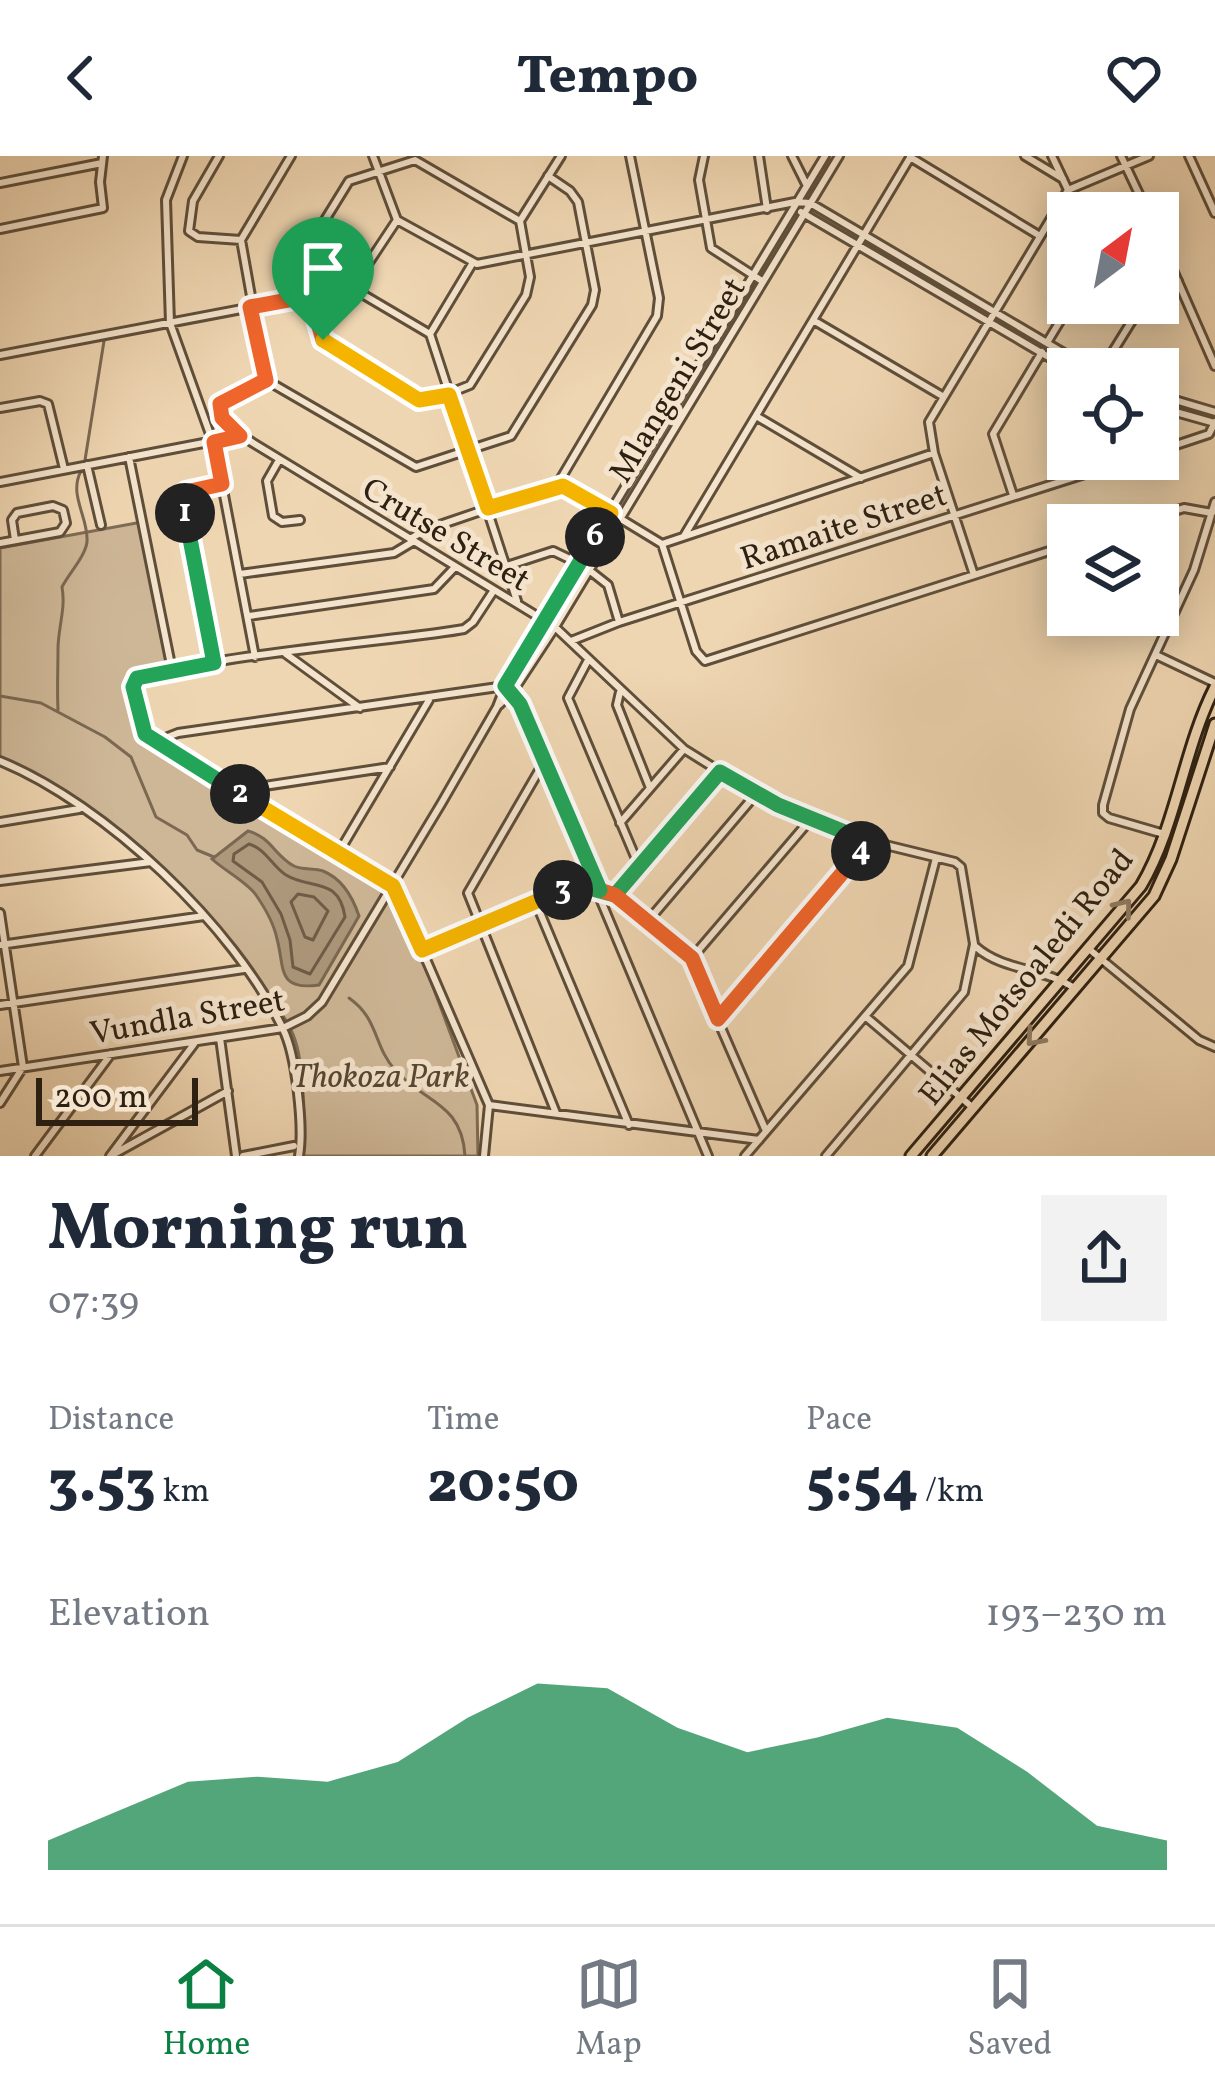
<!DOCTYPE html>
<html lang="en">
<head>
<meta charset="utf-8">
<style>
	:root { --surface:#fff; --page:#f2f2f3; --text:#1f2937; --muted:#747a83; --line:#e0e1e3; --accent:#0b8043 }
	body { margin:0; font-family:Vollkorn,serif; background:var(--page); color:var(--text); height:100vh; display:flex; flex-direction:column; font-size:45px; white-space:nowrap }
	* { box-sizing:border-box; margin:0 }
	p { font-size:39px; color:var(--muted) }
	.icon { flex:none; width:66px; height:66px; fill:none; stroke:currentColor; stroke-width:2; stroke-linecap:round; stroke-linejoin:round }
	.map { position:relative; height:1000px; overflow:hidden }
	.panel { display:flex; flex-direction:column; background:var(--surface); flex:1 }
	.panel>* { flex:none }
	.needle { width:78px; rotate:32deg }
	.buttons { position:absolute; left:1047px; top:36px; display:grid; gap:24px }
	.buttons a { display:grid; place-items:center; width:132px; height:132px; border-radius:0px; background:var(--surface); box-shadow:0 6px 30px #0003; font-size:60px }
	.scale { position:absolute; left:36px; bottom:30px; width:162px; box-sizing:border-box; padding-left:12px; border:6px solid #2e2112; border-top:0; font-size:33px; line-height:42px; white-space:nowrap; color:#2e2112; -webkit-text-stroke:9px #f5e4cd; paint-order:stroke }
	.pin { position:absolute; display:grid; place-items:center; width:102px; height:102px; color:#fff; margin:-123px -51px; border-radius:50% 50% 50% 0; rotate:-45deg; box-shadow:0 0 12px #0007 }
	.pin .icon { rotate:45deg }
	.km { position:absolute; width:60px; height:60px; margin:-30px; border-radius:50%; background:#222; color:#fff; font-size:33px; line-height:60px; text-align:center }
	.round { display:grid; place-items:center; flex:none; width:126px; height:126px; border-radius:0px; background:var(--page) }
	.head { display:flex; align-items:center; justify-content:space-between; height:204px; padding:0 48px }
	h1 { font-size:66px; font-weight:800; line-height:90px }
	.stats { display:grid; grid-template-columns:repeat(3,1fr); gap:18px; height:204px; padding:12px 48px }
	.stats div { display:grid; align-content:center }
	.stats b { font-size:60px; font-weight:800 }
	.stats small { font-size:33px; font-weight:400 }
	.stats p { font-size:33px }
	.chart { height:336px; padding:24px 48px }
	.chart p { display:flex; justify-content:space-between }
	.chart svg { width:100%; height:216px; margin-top:12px; fill:var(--accent); opacity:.7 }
	header { display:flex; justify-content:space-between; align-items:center; height:156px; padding:0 48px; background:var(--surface); font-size:54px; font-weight:800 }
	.dock { display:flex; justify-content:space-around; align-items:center; height:168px; border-top:3px solid var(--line); background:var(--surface); font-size:33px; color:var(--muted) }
	.dock a { display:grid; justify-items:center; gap:6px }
	.dock .current { color:var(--accent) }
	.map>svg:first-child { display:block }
	.green { fill:#ceb797; stroke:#7e6c54; stroke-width:3 }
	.water { fill:#ad987c; stroke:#7a6852; stroke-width:3 }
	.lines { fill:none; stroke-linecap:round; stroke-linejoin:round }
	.shore { stroke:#6e5c47; stroke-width:3 }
	.stream { stroke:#7a6852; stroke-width:3 }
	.minor-casing { stroke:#5e4e3a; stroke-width:12 }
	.major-casing { stroke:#2e2112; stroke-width:15 }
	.minor { stroke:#f5e4cd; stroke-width:6 }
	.major { stroke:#efd6b2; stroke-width:9 }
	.oneway { stroke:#8e7c62 }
	.split-1-casing { stroke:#fff; stroke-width:24 }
	.split-2-casing { stroke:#fff; stroke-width:24 }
	.split-3-casing { stroke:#fff; stroke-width:24 }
	.split-4-casing { stroke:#fff; stroke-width:24 }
	.split-5-casing { stroke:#fff; stroke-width:24 }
	.split-6-casing { stroke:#fff; stroke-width:24 }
	.split-7-casing { stroke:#fff; stroke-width:24 }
	.split-1 { stroke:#f0652b; stroke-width:15 }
	.split-2 { stroke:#22a559; stroke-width:15 }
	.split-3 { stroke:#f5b400; stroke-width:15 }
	.split-4 { stroke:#22a559; stroke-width:15 }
	.split-5 { stroke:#f0652b; stroke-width:15 }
	.split-6 { stroke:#22a559; stroke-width:15 }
	.split-7 { stroke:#f5b400; stroke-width:15 }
	.labels { text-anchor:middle; stroke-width:10; stroke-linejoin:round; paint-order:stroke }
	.street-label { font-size:33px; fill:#2e2112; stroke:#f5e4cd }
	.park-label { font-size:33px; font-style:italic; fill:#564633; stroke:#f5e4cd }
</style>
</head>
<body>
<header><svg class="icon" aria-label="back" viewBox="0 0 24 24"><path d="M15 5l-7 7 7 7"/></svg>Tempo<svg class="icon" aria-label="heart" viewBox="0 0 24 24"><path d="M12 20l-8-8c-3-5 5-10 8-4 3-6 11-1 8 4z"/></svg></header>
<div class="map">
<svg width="1215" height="1000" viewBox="0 0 1215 1000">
	<rect width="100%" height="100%" fill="#efd6b2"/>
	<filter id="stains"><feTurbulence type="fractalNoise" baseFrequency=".00167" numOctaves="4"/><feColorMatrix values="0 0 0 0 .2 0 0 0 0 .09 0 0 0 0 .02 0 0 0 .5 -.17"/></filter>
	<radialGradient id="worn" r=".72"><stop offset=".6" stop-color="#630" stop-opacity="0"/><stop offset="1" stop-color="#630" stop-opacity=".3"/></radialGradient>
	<!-- green -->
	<path class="green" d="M142,366L170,512L134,525L141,575L393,737L426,812L477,949L478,1000H300C305,967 306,902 290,872C240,779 137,689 48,634C33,625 17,612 0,607V392Z"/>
	<!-- water -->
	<path class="water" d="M248,675C271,681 275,700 294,710C302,714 315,712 323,715C343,723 353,742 359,760L319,829C276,835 285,811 277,783C274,768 265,752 256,739C247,726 225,715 212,703Z"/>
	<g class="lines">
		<!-- shore -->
		<path class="shore" d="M249,688C266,693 272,710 286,719C310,734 339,720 345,761L310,818L293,811L290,784L281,758L262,726L233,705L234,698Z
			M298,738L314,741L328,755L313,784L305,781L291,746Z"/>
		<!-- stream -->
		<path class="stream" d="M85,304L104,185
			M0,540L41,547L105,581L131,601L156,661L187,679L197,694L214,701
			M58,554C57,534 58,513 58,493C58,471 66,453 62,431C69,417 85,401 87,386C89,362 68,339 81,315
			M349,842C379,863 373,889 395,914C424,947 462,946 465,1000"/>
		<!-- minor casing -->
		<g class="minor-casing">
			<path id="minor" d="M183,0L166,44L170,167L215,292L255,501
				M219,0L193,45L189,75L198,81L241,84
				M291,0L241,84L266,224L416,311L511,280L592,149L595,134L578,46L570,35L548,20
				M373,0L397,64L477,108L795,46L810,47L1091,213
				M704,0L699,24L711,92L762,125
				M759,0L767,53
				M792,0L807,30
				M1025,0L1063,23
				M1052,0L1068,34
				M1121,0L1148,57
				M1189,0L1215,57
				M910,1L1040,80
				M0,27L102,7
				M801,56L1069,213
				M520,65L415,4L349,25L304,98L310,140L323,184L419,244L430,245L470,229L526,139L530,121L520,65L561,0
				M0,73L103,52L100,26L103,0
				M1158,80L1215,210
				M1158,128L1167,123L1178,125
				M352,132L430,178
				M352,132L397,64
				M813,164L944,241
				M430,178L517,445
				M430,178L472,108
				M1048,185L1071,147
				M0,199L352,132
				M1102,213L1143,147
				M266,224L220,248L222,262L232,274L555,471L684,593L756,638L869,685L955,706L961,711L974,788L964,836L826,1000
				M1158,239L1215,256
				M1158,251L1215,267
				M0,252L40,245L48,248L64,313
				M756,260L861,322
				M1068,271L1061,287L1070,322
				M1158,295L1209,278L1215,266
				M129,301L172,514
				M279,304L267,325L273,360L282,366L300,364
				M87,309L101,369
				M0,326L240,280
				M557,329L570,332L662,388L696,495L705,505L1068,389
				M1013,339L993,278L1042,196
				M1131,369L1184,352L1212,357
				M684,380L911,0
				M410,383L425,374L557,329L657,160L659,142L630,0
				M0,387L60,376L66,367L63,354L53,350L17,357L12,364L15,384
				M662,388L934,297
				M507,410L553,395L578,407
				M589,414L608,429L619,466
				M240,418L394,397L414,385
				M974,419L934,297L929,266L1068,34L1149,0
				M249,460L434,433L455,411
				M571,485L619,466L1132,303
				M286,498L360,552
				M1156,499L1215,527
				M587,506L568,542L639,710
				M214,507L182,343L186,336L222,328
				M513,535L708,1000
				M620,536L617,549L650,632
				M499,549L513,535L555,471L839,0
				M155,586L178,577L505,530
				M0,605C105,648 234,770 283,873C296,899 304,971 299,1000
				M544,606L468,737L556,957
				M238,634L390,611
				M0,666L79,653
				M620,667L684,593
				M1164,678L1109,662L1103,657V649L1130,553L1194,414L1215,346
				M339,696L429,544
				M0,725L151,706
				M596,734L615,739L691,803L766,975
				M615,739L720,616
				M536,747L629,969
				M0,757L23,911L0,947
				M648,765L756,638
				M0,789L204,760
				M976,791C1003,815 1045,812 1074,832
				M1089,793L1199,884L1215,891
				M422,794L592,721
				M691,803L810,664
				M0,849L244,813
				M865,860L972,951
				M718,863L869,685
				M220,882L236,1000
				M0,915L283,872L307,860L322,846L441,648L497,551L505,530L825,0
				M489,949L759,984
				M114,998L228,935
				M35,1000L111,898
				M110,1000L194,888
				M243,1000L294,990
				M484,1000L489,949L396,734L383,722L149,582L140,569L133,529C151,504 414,483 464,473L473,466L494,434
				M745,1000L908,810L936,702"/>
		</g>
		<!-- major casing -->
		<g class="major-casing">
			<path id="major" d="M911,1000L1141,730C1177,669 1183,594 1215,531
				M932,1000L1154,740L1171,703L1215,568"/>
		</g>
		<!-- minor -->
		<use href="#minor" class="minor"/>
		<!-- major -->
		<use href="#major" class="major"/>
	</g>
	<!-- one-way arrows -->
	<defs><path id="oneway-chevron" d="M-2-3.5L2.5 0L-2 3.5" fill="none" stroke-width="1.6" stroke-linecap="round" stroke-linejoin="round" transform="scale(3)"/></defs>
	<g class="oneway">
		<use href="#oneway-chevron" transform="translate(1124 751) rotate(-51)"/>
		<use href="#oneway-chevron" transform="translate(1034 882) rotate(131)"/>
	</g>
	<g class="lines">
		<!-- split-1 casing -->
		<g class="split-1-casing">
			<path id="split-1" d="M185,357L182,343L186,336L222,328L214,286L240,280L222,262L220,248L266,224L250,151L310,140L323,184"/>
		</g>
		<!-- split-2 casing -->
		<g class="split-2-casing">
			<path id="split-2" d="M185,357L214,507L137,522L133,531L145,578L240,638"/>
		</g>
		<!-- split-3 casing -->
		<g class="split-3-casing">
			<path id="split-3" d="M240,638L393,730L422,794L563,734"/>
		</g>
		<!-- split-4 casing -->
		<g class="split-4-casing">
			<path id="split-4" d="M563,734L592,721L596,734L615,739L720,616L778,649L869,686L861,695"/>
		</g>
		<!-- split-5 casing -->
		<g class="split-5-casing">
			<path id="split-5" d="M600,734L615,739L692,802L718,863L861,695"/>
		</g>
		<!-- split-6 casing -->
		<g class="split-6-casing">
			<path id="split-6" d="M595,381L505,530L520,548L600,734"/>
		</g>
		<!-- split-7 casing -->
		<g class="split-7-casing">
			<path id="split-7" d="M323,184L419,244L449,239L488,352L563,330L611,357L595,381"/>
		</g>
		<!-- split-1 -->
		<use href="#split-1" class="split-1"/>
		<!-- split-2 -->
		<use href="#split-2" class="split-2"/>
		<!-- split-3 -->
		<use href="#split-3" class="split-3"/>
		<!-- split-4 -->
		<use href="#split-4" class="split-4"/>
		<!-- split-5 -->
		<use href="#split-5" class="split-5"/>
		<!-- split-6 -->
		<use href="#split-6" class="split-6"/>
		<!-- split-7 -->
		<use href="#split-7" class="split-7"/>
	</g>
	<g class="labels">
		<!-- street labels -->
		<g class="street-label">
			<text transform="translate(676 223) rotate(-59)" y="12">Mlangeni Street</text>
			<text transform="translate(843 369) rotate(-18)" y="12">Ramaite Street</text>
			<text transform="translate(447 377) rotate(31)" y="12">Crutse Street</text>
			<text transform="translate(1025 820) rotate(-51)" y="12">Elias Motsoaledi Road</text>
			<text transform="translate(187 859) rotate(-10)" y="12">Vundla Street</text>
		</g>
		<!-- park labels -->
		<g class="park-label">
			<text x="381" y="931">Thokoza Park</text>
		</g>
	</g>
	<rect width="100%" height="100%" filter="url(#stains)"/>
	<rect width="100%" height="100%" fill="url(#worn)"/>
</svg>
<div class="buttons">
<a><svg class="needle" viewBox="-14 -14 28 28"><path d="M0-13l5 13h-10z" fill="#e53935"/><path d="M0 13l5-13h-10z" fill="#747a83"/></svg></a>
<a><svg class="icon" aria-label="locate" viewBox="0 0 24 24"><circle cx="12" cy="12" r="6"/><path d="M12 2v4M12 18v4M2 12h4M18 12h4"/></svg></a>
<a><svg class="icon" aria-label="layers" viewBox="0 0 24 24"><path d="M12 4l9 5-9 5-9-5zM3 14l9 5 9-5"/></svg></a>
</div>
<div class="scale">200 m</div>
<div class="pin" style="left:323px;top:184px;background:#1e9e55"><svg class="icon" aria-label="arrive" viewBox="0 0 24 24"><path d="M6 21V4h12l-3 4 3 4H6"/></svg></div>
<b class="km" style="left:185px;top:357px">1</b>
<b class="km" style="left:240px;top:638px">2</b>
<b class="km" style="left:563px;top:734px">3</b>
<b class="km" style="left:861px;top:695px">4</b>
<b class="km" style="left:595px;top:381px">6</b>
</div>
<section class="panel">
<div class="head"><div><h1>Morning run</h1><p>07:39</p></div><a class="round"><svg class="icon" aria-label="share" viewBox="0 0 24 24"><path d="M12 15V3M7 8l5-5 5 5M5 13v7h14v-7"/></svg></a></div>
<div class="stats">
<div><p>Distance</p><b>3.53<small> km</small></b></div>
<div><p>Time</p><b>20:50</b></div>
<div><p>Pace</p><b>5:54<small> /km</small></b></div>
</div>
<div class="chart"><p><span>Elevation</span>193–230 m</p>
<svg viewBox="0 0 160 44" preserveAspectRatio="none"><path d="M0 44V38L10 32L20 26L30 25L40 26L50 22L60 13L70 6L80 7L90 15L100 20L110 17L120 13L130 15L140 24L150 35L160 38V44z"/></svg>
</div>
</section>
<nav class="dock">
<a class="current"><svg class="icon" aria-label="home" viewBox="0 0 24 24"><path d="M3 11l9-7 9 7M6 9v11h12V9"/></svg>Home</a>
<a><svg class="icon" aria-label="map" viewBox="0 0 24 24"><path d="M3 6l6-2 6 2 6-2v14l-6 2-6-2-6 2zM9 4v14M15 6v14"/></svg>Map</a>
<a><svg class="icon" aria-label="saved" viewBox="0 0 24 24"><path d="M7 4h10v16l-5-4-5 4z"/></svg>Saved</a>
</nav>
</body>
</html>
